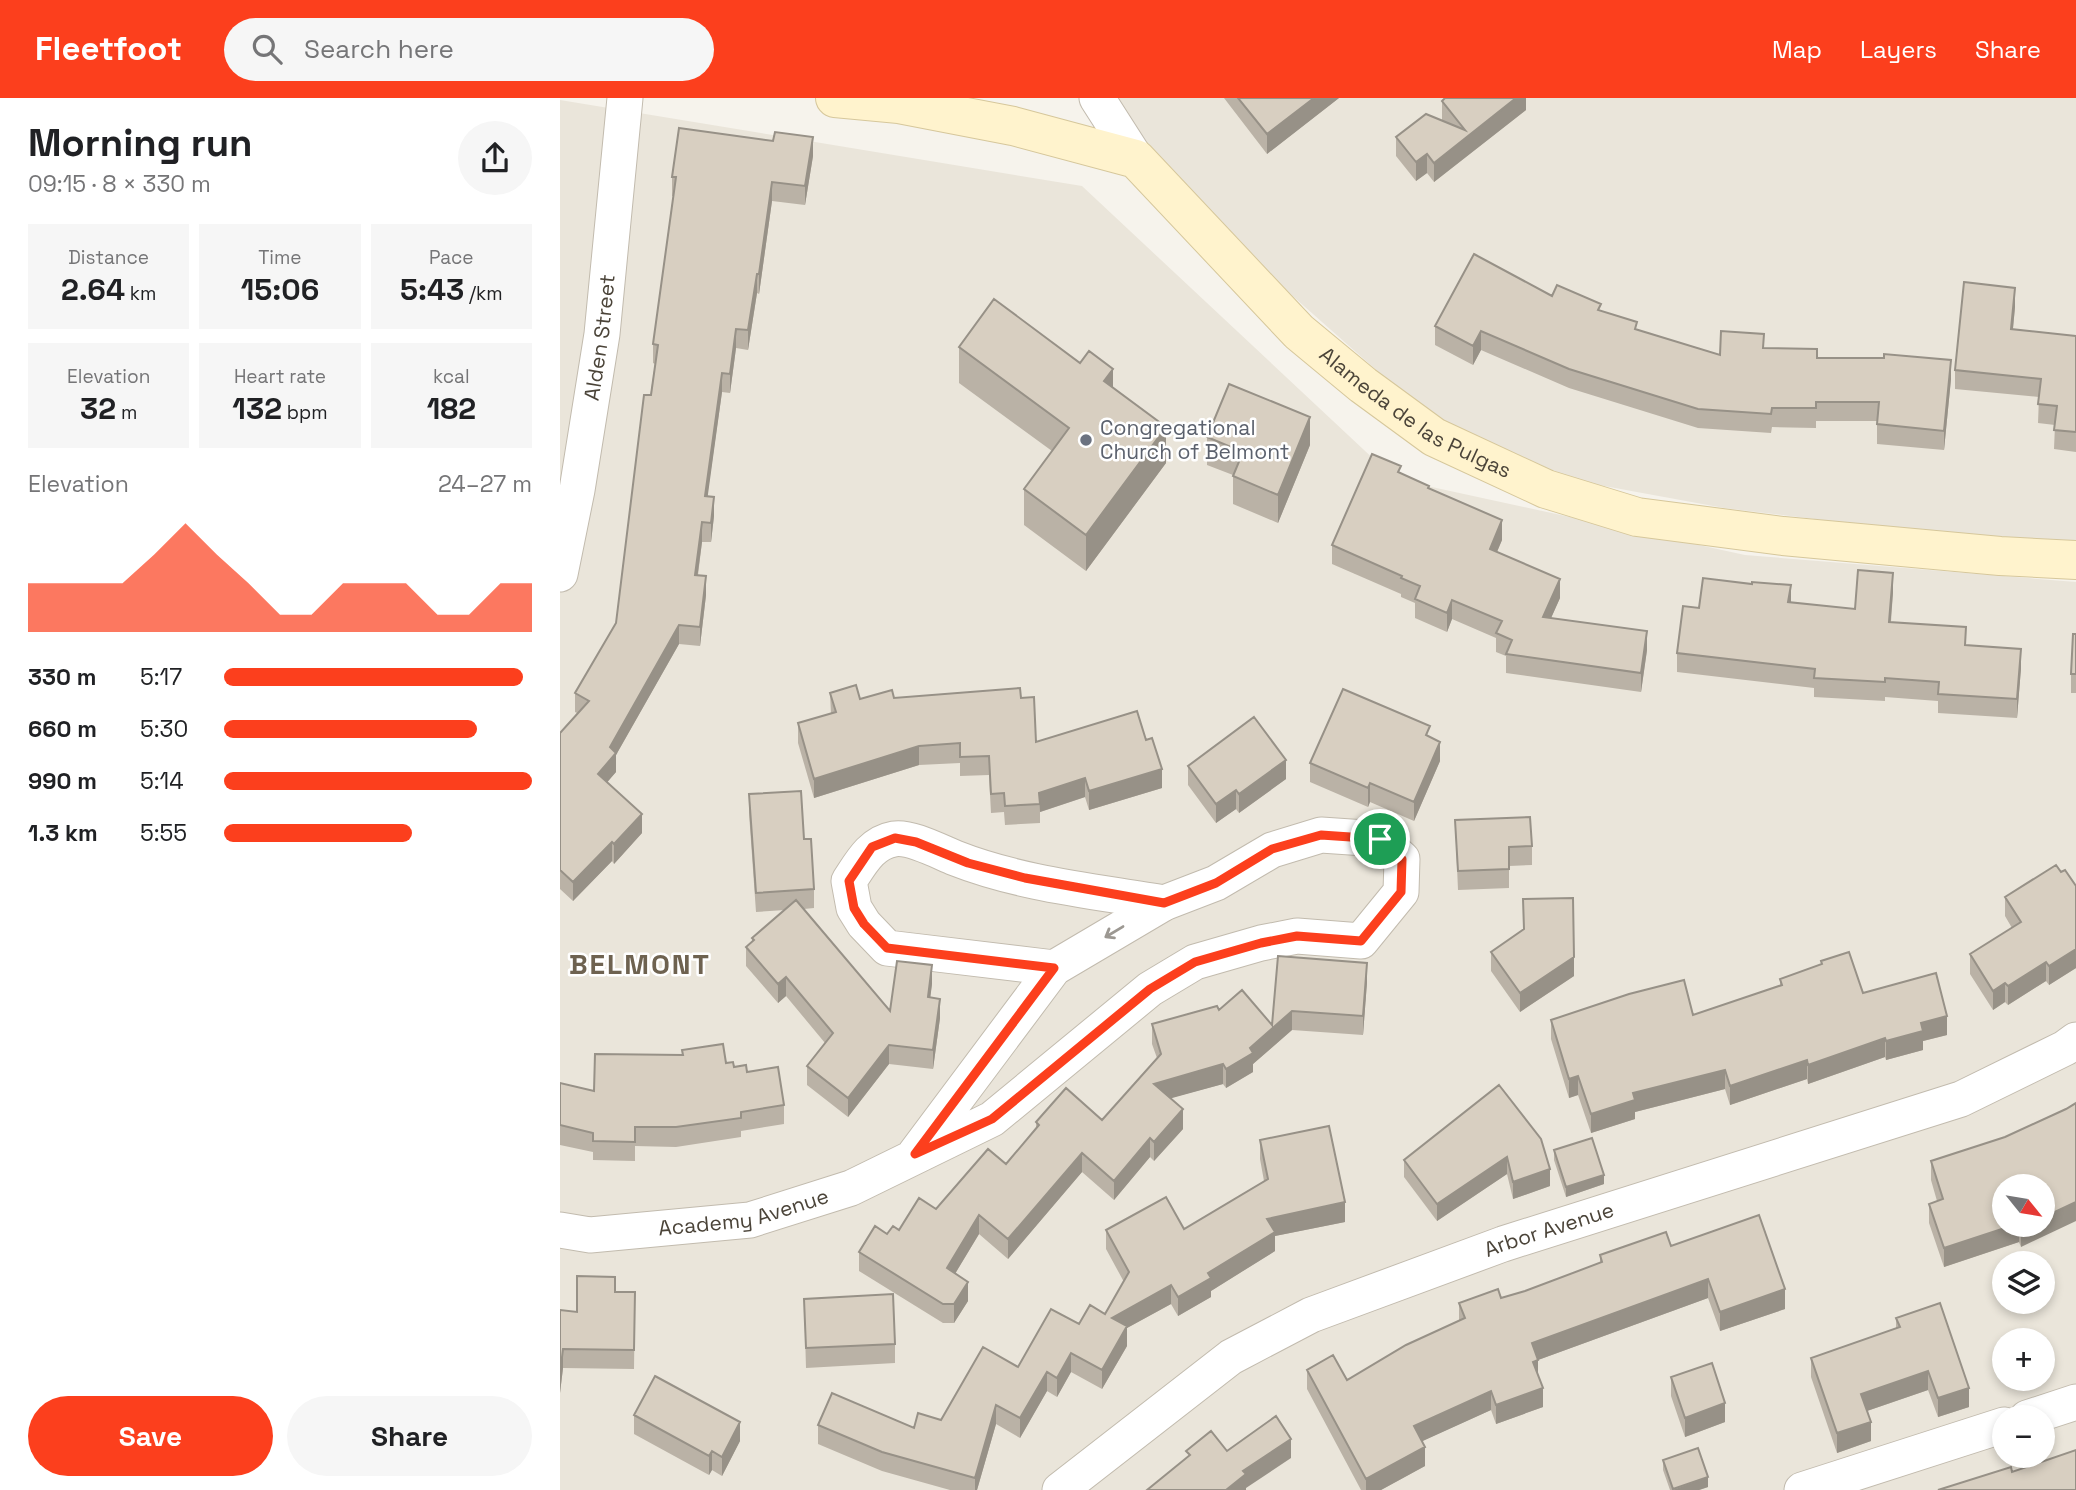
<!DOCTYPE html>
<html lang="en">
<head>
<meta charset="utf-8">
<style>
	:root { --surface:#fff; --page:#f6f6f6; --text:#202124; --muted:#757577; --accent:#fc3f1d }
	body { margin:0; font-family:"Space Grotesk",sans-serif; background:var(--page); color:var(--text); height:100vh; display:flex; flex-direction:column; font-size:26px; white-space:nowrap }
	* { box-sizing:border-box; margin:0 }
	p { font-size:23px; color:var(--muted) }
	.icon { flex:none; width:38px; height:38px; fill:none; stroke:currentColor; stroke-width:2; stroke-linecap:round; stroke-linejoin:round }
	.map { position:relative; flex:1; overflow:hidden }
	.panel { display:flex; flex-direction:column; background:var(--surface); width:560px }
	.panel>* { flex:none }
	.needle { width:46px; rotate:120deg }
	.buttons { position:absolute; left:1432px; top:1076px; display:grid; gap:14px }
	.buttons a { display:grid; place-items:center; width:63px; height:63px; border-radius:50%; background:var(--surface); box-shadow:0 4px 10px #0003; font-size:35px }
	.pin { position:absolute; display:grid; place-items:center; width:60px; height:60px; color:#fff; margin:-30px; border:4px solid #fff; border-radius:50%; box-shadow:0 2px 7px #0007 }
	.round { display:grid; place-items:center; flex:none; width:74px; height:74px; border-radius:37px; background:var(--page) }
	.headline { display:flex; align-items:center; justify-content:space-between; height:119px; padding:0 28px }
	h1 { font-size:38px; font-weight:600; line-height:52px }
	.metrics { display:grid; grid-template-columns:repeat(3,1fr); gap:10px; height:119px; padding:7px 28px }
	.metrics div { display:grid; align-content:center; border-radius:0px; background:var(--page); text-align:center }
	.metrics b { font-size:30px; font-weight:600 }
	.metrics small { font-size:19px; font-weight:400 }
	.metrics p { font-size:19px }
	.chart { height:196px; padding:14px 28px }
	.chart p { display:flex; justify-content:space-between }
	.chart svg { width:100%; height:126px; margin-top:7px; fill:var(--accent); opacity:.7 }
	.primary-button { display:flex; gap:14px; margin-top:auto; padding:14px 28px }
	.primary-button a { flex:1; height:80px; border-radius:42px; background:var(--accent); color:#fff; font-size:28px; font-weight:600; line-height:80px; text-align:center }
	.primary-button a+a { background:var(--page); color:var(--text) }
	ul { padding:0 28px; list-style:none; font-size:23px }
	li { display:grid; grid-template-columns:112px 84px 1fr; align-items:center; height:52px }
	li i { height:18px; border-radius:9px; background:var(--accent) }
	header { display:flex; align-items:center; gap:42px; box-sizing:border-box; height:98px; padding:0 35px; background:var(--accent); color:#fff }
	header strong { font-size:33px }
	nav { display:flex; gap:38px; margin-inline-start:auto; font-size:24px }
	.search { width:490px; height:63px; background:var(--page); display:flex; align-items:center; gap:18px; box-sizing:border-box; padding:0 24px; border-radius:38px; color:var(--muted); font-size:26px }
	main { display:flex; flex:1; min-height:0 }
	.map>svg:first-child { display:block }
	.residential { fill:#eae5da; fill-rule:evenodd }
	.lines { fill:none; stroke-linecap:round; stroke-linejoin:round }
	.street-casing { stroke:#c2bbae; stroke-width:37 }
	.secondary-casing { stroke:#d6c79b; stroke-width:40 }
	.street { stroke:#fff; stroke-width:35 }
	.secondary { stroke:#fff3cd; stroke-width:38 }
	.wall { fill:#bab2a6 }
	.shaded-wall { fill:#979187 }
	.building { fill:#d8cfc1; stroke:#979187; stroke-width:2 }
	.oneway { stroke:#9c9892 }
	.route-casing { stroke:#fff; stroke-width:14 }
	.route { stroke:#fc3f1d; stroke-width:9 }
	.worship-dot { fill:#6b7280; stroke:#fff; stroke-width:2.5 }
	.labels { text-anchor:middle; stroke-width:5; stroke-linejoin:round; paint-order:stroke }
	.street-label { font-size:21px; fill:#4b4439; stroke:#fff }
	.worship-label { font-size:21px; fill:#5b616d; stroke:#fff; text-anchor:start }
	.district-label { font-size:28px; font-weight:bold; letter-spacing:2px; fill:#6e6250; stroke:#fff }
</style>
</head>
<body>
<header>
<strong>Fleetfoot</strong>
<div class="search"><svg class="icon" aria-label="search" viewBox="0 0 24 24"><circle cx="10" cy="10" r="6"/><path d="M15 15l6 6"/></svg>Search here</div>
<nav><a>Map</a><a>Layers</a><a>Share</a></nav>
</header>
<main>
<section class="panel">
<div class="headline"><div><h1>Morning run</h1><p>09:15 · 8 × 330 m</p></div><a class="round"><svg class="icon" aria-label="share" viewBox="0 0 24 24"><path d="M12 15V3M7 8l5-5 5 5M5 13v7h14v-7"/></svg></a></div>
<div class="metrics">
<div><p>Distance</p><b>2.64<small> km</small></b></div>
<div><p>Time</p><b>15:06</b></div>
<div><p>Pace</p><b>5:43<small> /km</small></b></div>
</div>
<div class="metrics">
<div><p>Elevation</p><b>32<small> m</small></b></div>
<div><p>Heart rate</p><b>132<small> bpm</small></b></div>
<div><p>kcal</p><b>182</b></div>
</div>
<div class="chart"><p><span>Elevation</span>24–27 m</p>
<svg viewBox="0 0 160 44" preserveAspectRatio="none"><path d="M0 44V27L10 27L20 27L30 27L40 17L50 6L60 17L70 27L80 38L90 38L100 27L110 27L120 27L130 38L140 38L150 27L160 27V44z"/></svg>
</div>
<ul>
<li><b>330 m</b>5:17<i style="width:97%"></i></li>
<li><b>660 m</b>5:30<i style="width:82%"></i></li>
<li><b>990 m</b>5:14<i style="width:100%"></i></li>
<li><b>1.3 km</b>5:55<i style="width:61%"></i></li>
</ul>
<div class="primary-button"><a>Save</a><a>Share</a></div>
</section>
<div class="map">
<svg width="1516" height="1392" viewBox="0 0 1516 1392">
	<rect width="100%" height="100%" fill="#f6f3ec"/>
	<!-- residential -->
	<path class="residential" d="M545,0H1516V445L1426,442L1164,410L1017,383L866,316L701,170Z
		M0,2L522,88L835,381L1185,457L1516,484V1392H0ZM1444,1088H1482V1127H1444ZM1444,1166H1482V1204H1444ZM1444,1242H1482V1281H1444ZM1444,1320H1482V1358H1444Z"/>
	<g class="lines">
		<!-- street casing -->
		<g class="street-casing">
			<g id="street">
				<path d="M537,0L576,61"/>
				<path id="s1" d="M0,476L17,392L42,236L65,0"/>
				<path d="M494,870L327,850L304,826L294,810L289,783C301,765 311,745 334,741C350,738 380,754 395,760C461,786 534,793 604,805"/>
				<path id="s2" d="M0,1132L30,1137L190,1122L291,1090L432,1021L590,891L635,864L701,845L737,838L801,843L841,794L842,761L820,741L761,737L712,752L656,785L604,805L494,870L355,1056"/>
				<path d="M1467,1320L1516,1304"/>
				<path id="s3" d="M500,1392L671,1259L751,1217L943,1146L1401,1001L1505,950L1516,942"/>
				<path d="M1242,1392L1444,1327"/>
			</g>
		</g>
		<!-- secondary casing -->
		<g class="secondary-casing">
			<g id="secondary">
				<path id="s4" d="M275,0L339,6L453,28L576,61L739,234L803,287L874,339L986,391L1077,419L1223,438L1440,458L1516,462"/>
			</g>
		</g>
		<!-- street -->
		<use href="#street" class="street"/>
		<!-- secondary -->
		<use href="#secondary" class="secondary"/>
	</g>
	<!-- wall -->
	<path class="wall" d="M664,0H779L707,56Z
		M966,0V12L874,84L867,75L856,83L836,58V39L882,22V3Z
		M253,58L245,107L212,103L199,196L197,195L188,252L176,250L170,295L162,294L147,399L154,418L151,444H142L138,477L146,497L140,548L119,546L56,657V674L47,684L82,735L54,766L52,763L13,803L0,791V635L17,615L15,614V595L56,525L95,266L93,265V246L113,98H112V79Z
		M992,198L1041,213L1077,232L1160,257L1204,250L1257,260L1391,281L1384,352L1317,346V323H1256V330L1212,329L1211,335L1138,330L1009,290L921,252L913,267L875,247V228Z
		M1455,209L1453,231L1516,238V354L1494,351L1495,327L1478,325L1479,299L1395,291V272Z
		M399,249L553,289L606,365L526,473L464,427V391L492,353L399,285Z
		M647,339L750,347L718,425L673,406V377L647,367Z
		M841,376L869,391L942,442L937,454L1000,500L991,520L1087,552L1081,594L946,575V558L936,554V540L892,521L887,534L855,520V505L841,499V496L772,466V447Z
		M1333,494L1331,524L1406,547L1461,570L1457,620L1378,615V603L1325,599V603L1254,599V590L1117,574V555L1139,510L1231,504L1295,511Z
		M1516,536V595H1511V576Z
		M270,595L300,601L334,600H461L476,644L602,690L529,712L525,699L480,714V725L445,727L444,714L431,715L429,677L400,678V665L359,667L254,700L238,645V625L271,616Z
		M870,639L880,663L854,723L810,704L808,709L750,684V665Z
		M628,668L726,681L679,715L676,711L656,725L628,687Z
		M189,696L244,741L254,791V810L244,811L330,913L372,886L370,899L380,920L373,971L329,966L288,1019L247,987V968L265,945L226,898L218,905L186,868V849L192,844V840L225,812L196,814L189,715Z
		M895,722L972,748V767L949,768V790L898,792Z
		M1501,774L1516,788V870L1489,887L1486,883L1448,907L1445,904L1433,912L1410,876V856L1452,830L1445,818V799Z
		M963,801L1014,878L960,914L931,873V854L964,832Z
		M718,858L807,884L803,937L732,932L693,966V974L666,990L663,986L610,1000L623,1031L594,1063L590,1059L554,1102L522,1074L448,1161L419,1136L395,1176L408,1203L394,1225H383L299,1173V1154L327,1136L339,1132L376,1111L446,1066L476,1030V1024L542,1022L597,960L592,946V926L659,912L712,927Z
		M1261,863L1303,895L1387,937L1363,943V952L1326,962L1325,959L1248,986L1247,981L1170,1007L1165,991L1075,1014V1021L1031,1035L1018,997L1009,1000L991,941V922L1133,917L1220,888V881L1261,867Z
		M122,952L166,965L187,974L224,1007V1026L181,1033V1039L116,1049L75,1048V1063L33,1062V1054L0,1047V985L34,993L122,957Z
		M939,987L990,1088L953,1101L947,1076L877,1123L844,1079V1062Z
		M1506,1011L1461,1149L1459,1144L1384,1169L1369,1125V1106L1377,1103L1371,1082V1063L1445,1039Z
		M700,1042L785,1124L715,1138V1153L651,1193V1199L618,1218L611,1206L567,1230V1248L542,1291L511,1274L497,1299L487,1293L460,1340L436,1326L417,1392H390L322,1373L258,1346V1327L354,1330L381,1322L519,1226L545,1216L564,1184L546,1151V1132L624,1131L704,1083L700,1061Z
		M994,1052L1044,1086L1006,1099L994,1062Z
		M1111,1148L1225,1211L1160,1233L1148,1200L978,1262V1278L983,1309L936,1326L931,1312L862,1343L865,1368L821,1392H801L747,1291V1272L787,1282L899,1222V1205L941,1200L965,1193L1040,1165V1157Z
		M55,1194H75L74,1271L3,1270L0,1295V1212L17,1214Z
		M244,1201L335,1246V1265L246,1270Z
		M1336,1220L1409,1309L1378,1319L1368,1292L1307,1313L1311,1343L1277,1355L1251,1279V1260L1336,1230Z
		M1111,1279L1165,1324L1125,1339L1111,1298Z
		M74,1317L180,1343L162,1378L152,1372L149,1377L74,1336Z
		M1103,1362L1148,1389L1139,1392H1110L1103,1372Z"/>
	<!-- shaded-wall -->
	<path class="shaded-wall" d="M754,0H779L707,56V36Z
		M956,0H966V12L874,84V65Z
		M253,39V58L245,107V88Z
		M867,56V75L856,83V64Z
		M212,84V103L199,196V176Z
		M197,176V195L188,252V232Z
		M1455,190V209L1451,250V231Z
		M176,231V250L170,295V276Z
		M921,233V252L913,267V248Z
		M1391,262V281L1384,352V333Z
		M553,271V308L544,283Z
		M162,275V294L145,418V398Z
		M750,319V347L718,425V397Z
		M606,329V365L526,473V437Z
		M154,399V418L151,444V425Z
		M942,422V442L930,470V451Z
		M142,424V444L135,496V477Z
		M1333,475V494L1329,543V524Z
		M146,478V497L140,548V529Z
		M1000,481V500L983,538V519Z
		M1231,487V506L1228,504Z
		M892,502V521L887,534V515Z
		M119,527V546L56,657V674L38,695V676L50,649Z
		M1087,533V552L1081,594V575Z
		M1461,551V570L1457,620V601Z
		M880,644V663L854,723V704Z
		M359,648V667L254,700V681Z
		M726,662V681L679,715V696Z
		M602,671V690L529,712V693Z
		M525,680V699L480,714L479,695Z
		M810,685V704L808,709V690Z
		M676,692V711L656,725V706Z
		M82,716V735L54,766V746Z
		M52,744V763L13,803V784Z
		M1516,851V870L1489,887V868Z
		M1014,859V878L960,914V895Z
		M1486,864V883L1448,907V888Z
		M807,865V884L803,937V918Z
		M372,867V886L368,918V899Z
		M226,879V898L218,905V886Z
		M1445,885V904L1433,912V893Z
		M380,901V920L373,971V952Z
		M732,913V932L693,966V974L666,990V971Z
		M1387,918V937L1363,943V952L1326,962V943L1361,925Z
		M1325,940V959L1248,986V967Z
		M329,947V966L288,1019V1000Z
		M1247,962V981L1170,1007V988Z
		M663,966V986L594,1005V986Z
		M1165,972V991L1075,1014V1021L1031,1035V1016L1073,995Z
		M1018,978V997L1009,1000V981Z
		M623,1011V1031L594,1063V1044Z
		M590,1040V1059L554,1102V1083Z
		M522,1055V1074L448,1161V1141Z
		M947,1059V1076L877,1123V1106Z
		M990,1071V1088L953,1101V1084Z
		M1044,1077V1086L1006,1099V1089Z
		M785,1104V1124L715,1138V1153L651,1193V1199L618,1218V1199L648,1175L707,1121Z
		M1516,1104V1123L1461,1149V1130L1466,1127H1482V1120Z
		M419,1117V1136L387,1189V1170Z
		M1454,1127H1459V1144L1384,1169V1150Z
		M1148,1181V1200L978,1262V1281L973,1283L972,1245Z
		M408,1184V1203L394,1225V1206Z
		M611,1187V1206L567,1230V1248L542,1291V1272L552,1220Z
		M1225,1191V1211L1160,1233V1214Z
		M3,1251V1270L0,1295V1276Z
		M511,1255V1274L497,1299V1280Z
		M1368,1273V1292L1301,1315V1296Z
		M487,1274V1293L460,1340V1320Z
		M983,1290V1309L936,1326V1307Z
		M1409,1290V1309L1378,1319V1300Z
		M931,1293V1312L854,1347V1328Z
		M1165,1305V1324L1125,1339V1320Z
		M436,1307V1326L417,1392H415V1380Z
		M180,1324V1343L162,1378V1359Z
		M1311,1324V1343L1277,1355V1335Z
		M731,1341V1360L686,1390V1392H666L683,1373Z
		M865,1349V1368L821,1392H806V1381Z
		M152,1353V1372L149,1377V1358Z
		M1148,1379V1389L1139,1392H1113Z"/>
	<!-- building -->
	<path class="building" d="M678,0H754L707,36Z
		M885,0H956L874,65L867,56L856,64L836,39L866,16L905,32L882,3Z
		M119,30L213,43L215,34L253,39L245,88L212,84L199,176H197L188,232L176,231L170,276L162,275L145,398L154,399L151,425L142,424L135,477L146,478L140,529L119,527L50,649L56,655L38,676L82,716L54,746L52,744L13,784L0,772V635L29,603L15,595L56,525L84,297H91L98,247L93,246L116,79H112Z
		M914,156L992,198L997,187L1041,206L1038,212L1077,224L1075,231L1160,257L1161,233L1204,236L1203,250L1257,251V260H1324V256L1391,262L1384,333L1317,326L1319,304H1256V310H1212L1211,316L1138,311L1009,271L921,233L913,248L875,228Z
		M1404,184L1455,190L1451,231L1516,238V334L1494,332L1497,308L1478,306L1481,281L1395,272Z
		M434,201L520,265L529,253L553,271L544,283L606,329L526,437L464,391L509,330L399,249Z
		M669,286L750,319L718,397L673,378L683,354L647,339Z
		M812,356L841,368L838,374L869,388L868,390L942,422L930,451L1000,481L983,519L1087,533L1081,575L946,556L952,542L936,535L942,523L892,502L887,515L855,501L860,488L841,480L842,478L772,447Z
		M1298,472L1333,475L1329,524L1406,529L1405,547L1461,551L1457,601L1378,596L1379,584L1325,580V584L1254,580L1255,571L1117,555L1123,508L1139,510L1143,480L1192,486V484L1231,487L1228,504L1295,511Z
		M1513,536H1516V576H1511Z
		M296,587L300,601L332,592L334,600L460,590L461,600L474,599L476,644L577,613L586,642L592,640L602,671L529,693L525,680L479,695L480,706L445,708L444,695L431,696L429,658L400,659V645L359,648L254,681L238,625L276,614L270,595Z
		M783,591L870,628L866,637L880,644L854,704L810,685L808,690L750,665Z
		M694,619L726,662L679,696L676,692L656,706L628,668Z
		M241,693L244,741H251L254,791L196,795L189,696Z
		M970,719L972,748L949,749V771L898,773L895,722Z
		M1496,767L1501,774L1505,772L1516,788V851L1489,868L1486,864L1448,888L1445,885L1433,893L1410,856L1461,824L1445,799Z
		M1013,800L1014,859L960,895L931,854L964,831L963,801Z
		M236,802L330,913L337,863L372,867L368,899L380,901L373,952L329,947L288,1000L247,968L273,935L226,879L218,886L186,849L194,842L192,840Z
		M1289,854L1303,895L1376,875L1387,918L1361,925L1363,933L1326,943L1325,940L1248,967L1247,962L1170,988L1165,972L1073,995L1075,1002L1031,1016L1018,978L1009,981L991,922L1069,896L1124,882L1133,917L1222,887L1220,881L1262,866L1261,863Z
		M718,858L807,865L803,918L732,913L690,950L693,955L666,971L663,966L594,986L623,1011L594,1044L590,1040L554,1083L522,1055L448,1141L419,1117L387,1170L408,1184L394,1206H383L299,1154L315,1128L327,1136L333,1128L339,1132L359,1100L376,1111L428,1051L446,1066L479,1027L476,1024L506,990L542,1022L601,956L592,926L657,908L659,912L682,892L712,927Z
		M163,946L166,965L173,964L174,969L186,967L187,974L218,969L224,1007L181,1014V1020L116,1029H75V1044L33,1043V1035L0,1027V985L34,993L35,956L123,957L122,952Z
		M939,987L981,1041L990,1071L953,1084L947,1059L877,1106L844,1062Z
		M1516,1005V1104L1482,1120V1088H1444V1127H1454L1384,1150L1369,1106L1383,1101L1371,1063L1445,1039L1506,1011Z
		M769,1028L785,1104L707,1121L715,1134L648,1175L651,1180L618,1199L611,1187L552,1220L567,1228L542,1272L511,1255L497,1280L487,1274L460,1320L436,1307L415,1380L322,1354L258,1327L272,1295L354,1330L358,1315L381,1322L423,1249L458,1269L491,1211L519,1226L530,1207L545,1216L569,1174L546,1132L606,1099L624,1131L708,1081L700,1042Z
		M1032,1040L1044,1077L1006,1089L994,1052Z
		M1199,1117L1225,1191L1160,1214L1148,1181L972,1245L978,1262L973,1264L983,1290L936,1307L931,1293L854,1328L865,1349L806,1381L747,1272L773,1257L787,1282L846,1247L905,1220L899,1205L938,1191L941,1200L965,1193L1042,1164L1040,1157L1106,1134L1111,1148Z
		M17,1178L55,1179V1194H75L74,1252L3,1251L0,1276V1212L17,1214Z
		M333,1196L335,1246L246,1250L244,1201Z
		M1380,1205L1409,1290L1378,1300L1368,1273L1301,1296L1311,1324L1277,1335L1251,1260L1340,1229L1336,1220Z
		M1152,1265L1165,1305L1125,1320L1111,1279Z
		M95,1278L180,1324L162,1359L152,1353L149,1358L74,1317Z
		M716,1318L731,1341L683,1373L686,1376L666,1392H587L630,1357L626,1353L651,1333L667,1353Z
		M1138,1350L1148,1379L1113,1391L1103,1362Z
		M1516,1352V1392H1378L1451,1369L1452,1374Z"/>
	<!-- one-way arrows -->
	<defs><path id="oneway-shaft" d="M-6 0H5M1.5-3L5.5 0L1.5 3" fill="none" stroke-width="1.6" stroke-linecap="round" stroke-linejoin="round" transform="scale(1.75)"/></defs>
	<use class="oneway" href="#oneway-shaft" transform="translate(554 834) rotate(149)"/>
	<g class="lines">
		<!-- route casing -->
		<g class="route-casing">
			<path id="route" d="M761,737L820,741L842,761L841,794L801,843L737,838L701,845L635,864L590,891L432,1021L355,1056L494,870L327,850L304,826L294,810L289,783L312,749L335,740L356,744L408,765L465,780L604,805L656,785L712,751Z"/>
		</g>
		<!-- route -->
		<use href="#route" class="route"/>
	</g>
	<!-- markers -->
	<circle class="worship-dot" cx="526" cy="342" r="7"/>
	<g class="labels">
		<!-- street labels -->
		<g class="street-label">
			<text dy="7" stroke="none"><textPath href="#s1" startOffset="240">Alden Street</textPath></text>
			<text dy="7" stroke="none"><textPath href="#s4" startOffset="688">Alameda de las Pulgas</textPath></text>
			<text dy="7" stroke="none"><textPath href="#s2" startOffset="186">Academy Avenue</textPath></text>
			<text dy="7" stroke="none"><textPath href="#s3" startOffset="560">Arbor Avenue</textPath></text>
		</g>
		<!-- worship labels -->
		<g class="worship-label">
			<text x="540" y="337">Congregational<tspan x="540" dy="24">Church of Belmont</tspan></text>
		</g>
		<!-- district labels -->
		<g class="district-label">
			<text x="80" y="876">BELMONT</text>
		</g>
	</g>
</svg>
<div class="buttons">
<a><svg class="needle" viewBox="-14 -14 28 28"><path d="M0-13l5 13h-10z" fill="#e53935"/><path d="M0 13l5-13h-10z" fill="#757577"/></svg></a>
<a><svg class="icon" aria-label="layers" viewBox="0 0 24 24"><path d="M12 4l9 5-9 5-9-5zM3 14l9 5 9-5"/></svg></a>
<a>+</a>
<a>−</a>
</div>
<div class="pin" style="left:820px;top:741px;background:#1e9e55"><svg class="icon" aria-label="arrive" viewBox="0 0 24 24"><path d="M6 21V4h12l-3 4 3 4H6"/></svg></div>
</div>
</main>
</body>
</html>
